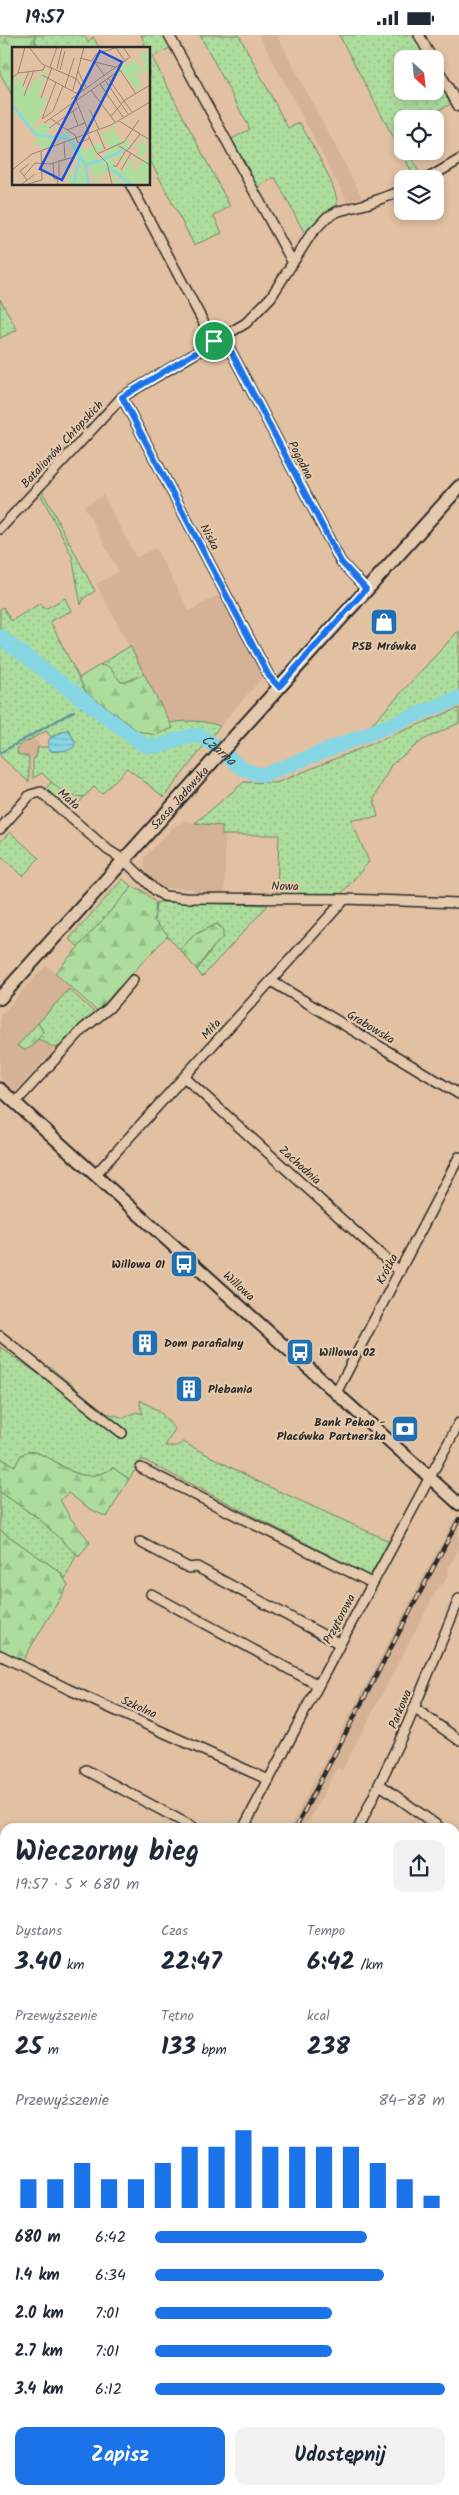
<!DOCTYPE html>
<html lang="pl">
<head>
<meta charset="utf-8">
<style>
	:root { --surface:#fff; --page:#f2f2f3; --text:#1f2937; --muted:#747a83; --accent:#1a73e8 }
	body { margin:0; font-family:Kalam,sans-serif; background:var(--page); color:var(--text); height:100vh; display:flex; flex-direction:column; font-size:19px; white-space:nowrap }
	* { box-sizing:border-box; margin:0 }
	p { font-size:16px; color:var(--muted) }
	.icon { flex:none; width:28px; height:28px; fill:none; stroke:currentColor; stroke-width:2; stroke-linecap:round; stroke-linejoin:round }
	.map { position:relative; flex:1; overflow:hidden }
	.details { position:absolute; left:0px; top:1788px; width:460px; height:672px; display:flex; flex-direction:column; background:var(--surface); border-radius:15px 15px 0 0; box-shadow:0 2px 8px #0003 }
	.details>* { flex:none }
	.needle { width:32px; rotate:153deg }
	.controls { position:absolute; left:394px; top:15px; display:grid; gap:10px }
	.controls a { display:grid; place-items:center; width:50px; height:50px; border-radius:10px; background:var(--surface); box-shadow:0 2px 8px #0003; font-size:25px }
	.pin { position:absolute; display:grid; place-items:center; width:42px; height:42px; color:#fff; margin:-21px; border:2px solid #fff; border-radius:50%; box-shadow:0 1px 5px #0007 }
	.round { display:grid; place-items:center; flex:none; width:52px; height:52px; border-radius:10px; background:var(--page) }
	.summary { display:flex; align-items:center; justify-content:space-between; height:85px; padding:0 15px }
	h1 { font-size:28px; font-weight:600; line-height:38px }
	.metrics { display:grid; grid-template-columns:repeat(3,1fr); gap:8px; height:85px; padding:5px 15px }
	.metrics div { display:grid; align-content:center }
	.metrics b { font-size:25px; font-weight:600 }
	.metrics small { font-size:14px; font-weight:400 }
	.metrics p { font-size:14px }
	.chart { height:140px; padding:10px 15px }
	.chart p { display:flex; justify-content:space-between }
	.chart svg { width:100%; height:90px; margin-top:5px; stroke:var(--accent); stroke-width:6 }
	.button { display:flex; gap:10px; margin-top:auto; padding:10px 15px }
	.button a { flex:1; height:58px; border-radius:10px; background:var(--accent); color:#fff; font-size:20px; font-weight:600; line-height:58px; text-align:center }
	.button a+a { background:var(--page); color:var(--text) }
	ul { padding:0 15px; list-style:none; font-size:16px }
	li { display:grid; grid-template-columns:80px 60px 1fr; align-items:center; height:38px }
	li i { height:12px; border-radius:6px; background:var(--accent) }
	.status { display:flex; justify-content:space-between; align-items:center; height:35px; padding:0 25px; background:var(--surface); direction:ltr }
	.status svg { height:14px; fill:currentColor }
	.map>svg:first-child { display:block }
	.built { fill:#d5b296 }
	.grass { fill:url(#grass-dots); stroke:#6c8464 }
	.forest { fill:url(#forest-firs); stroke:#6c8464 }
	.water { fill:url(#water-rules); stroke:#629299 }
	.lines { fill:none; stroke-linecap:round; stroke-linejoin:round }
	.stream { stroke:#629299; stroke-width:2.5 }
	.river { stroke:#87d6e3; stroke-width:15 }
	.minor-casing { stroke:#2b2b2b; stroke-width:12 }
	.tertiary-casing { stroke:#2b2b2b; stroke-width:15 }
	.secondary-casing { stroke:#2b2b2b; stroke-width:16 }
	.minor { stroke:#e4c9ac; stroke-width:9 }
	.tertiary { stroke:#e4c9ac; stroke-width:11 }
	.secondary { stroke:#e4c9ac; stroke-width:12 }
	.rail-casing { stroke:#2b2b2b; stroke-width:4.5 }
	.rail { stroke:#e4c9ac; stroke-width:2.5; stroke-dasharray:8; stroke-linecap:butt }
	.route-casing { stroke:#fff; stroke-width:10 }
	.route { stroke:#1a73e8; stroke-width:6 }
	.labels { text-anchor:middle; stroke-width:4.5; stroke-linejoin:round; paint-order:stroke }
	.street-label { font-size:12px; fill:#2b2b2b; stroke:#e4c9ac }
	.poi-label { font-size:12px; font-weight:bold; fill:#2b2b2b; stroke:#e4c9ac; text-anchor:start }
	.water-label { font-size:14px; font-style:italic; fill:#343c3d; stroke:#e4c9ac }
	.inset-river { fill:none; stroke:#87d6e3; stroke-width:2.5 }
	.inset-road { fill:none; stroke:#998573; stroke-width:1 }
	.view { fill:#1d4ed8; fill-opacity:0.15; stroke:#1d4ed8; stroke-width:2.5 }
	.inset-edge { fill:none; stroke:#2b2b2b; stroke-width:2.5 }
</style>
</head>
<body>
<div class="status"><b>19:57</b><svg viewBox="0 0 49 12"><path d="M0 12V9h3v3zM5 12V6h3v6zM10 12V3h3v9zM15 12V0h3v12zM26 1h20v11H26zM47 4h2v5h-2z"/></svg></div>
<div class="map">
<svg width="459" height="2460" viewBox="0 0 459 2460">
	<defs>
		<pattern id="grass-dots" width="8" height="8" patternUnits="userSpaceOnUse" patternTransform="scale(1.25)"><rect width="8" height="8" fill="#addd9d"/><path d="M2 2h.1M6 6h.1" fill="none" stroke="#95be87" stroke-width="1.8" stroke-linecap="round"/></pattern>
		<pattern id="forest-firs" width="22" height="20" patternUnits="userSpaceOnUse" patternTransform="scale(1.25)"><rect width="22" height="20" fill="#addd9d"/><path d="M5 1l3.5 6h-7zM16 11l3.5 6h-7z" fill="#95be87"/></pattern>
		<pattern id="water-rules" width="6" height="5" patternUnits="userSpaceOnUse" patternTransform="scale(1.25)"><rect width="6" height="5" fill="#87d6e3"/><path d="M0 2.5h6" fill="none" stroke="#75b8c3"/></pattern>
	</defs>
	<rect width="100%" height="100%" fill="#e2c1a3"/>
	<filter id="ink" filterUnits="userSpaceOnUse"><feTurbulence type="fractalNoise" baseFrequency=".02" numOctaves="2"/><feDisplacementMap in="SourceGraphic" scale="10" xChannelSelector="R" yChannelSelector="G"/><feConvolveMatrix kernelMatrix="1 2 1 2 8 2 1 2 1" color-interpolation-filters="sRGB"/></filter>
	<g filter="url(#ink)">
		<!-- built -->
		<path class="built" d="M259,0H277L362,162L347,166Z
			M103,460L136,522L156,513L189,576L221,559L264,641L220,691L210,687L184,686L170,688L96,549L119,537L84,471Z
			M33,703L39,708L36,723L16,719L18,711Z
			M185,786L222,791V800H225V858L195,857L192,853H163L150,845L152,844L145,835L144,823L171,794Z
			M46,930L71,952L17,1011L25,1015L38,1004L55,1013L15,1057L0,1043V981Z
			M458,1477L459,1514L447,1536L449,1538L443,1550L440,1549L342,1735L337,1733L306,1792H290Z"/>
		<!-- grass -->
		<path class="grass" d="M35,0H84L88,7L93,2L100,14H36Z
			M141,0H165L172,12L152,22L230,171L214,181L222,198L194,210L149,123V14H136L145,9Z
			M200,0H239L288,93L300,88C309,105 338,152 337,169L325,178L305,199L275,142L257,152L232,104L250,94Z
			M339,0H417L428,24H402V56H435V40L453,68L424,82L420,75L394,89L402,106V116H408L419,138L414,141Z
			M0,264L17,295L0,303Z
			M41,454L95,556L84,563L81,570L72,521L40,458Z
			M65,563L71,576L50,586L86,657L111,676L173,693L170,688C187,685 204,685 220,691L164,762L127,733L102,759L94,752L84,762H72L65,760L42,738L33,743V723H36L38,712H48L50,715L75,707L68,694L51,702L46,696L18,711L17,719L29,722V747L0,721V574L3,572L11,586L41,568L45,574Z
			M459,595V658L364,698Z
			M130,611L144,639L126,647H121L109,633L100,630Z
			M459,673V688L423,705L391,730L374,764L378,782L351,785L369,827L340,860L277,859L279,800H222V791L195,788L244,747L276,748Z
			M10,797L39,823L23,841L0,820V807Z
			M123,844L132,852L79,912L69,904Z
			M160,867L268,870L202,942L197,935L213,913L221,892L217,889L194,900L180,915L154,886L156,868Z
			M69,954L95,978L69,1007L55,1013L38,1004L43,997L38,988Z
			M0,1312L41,1341L50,1332L106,1378L124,1383L136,1377L143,1379L140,1370V1365L159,1376L175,1394L165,1411H177L183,1407L261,1448L389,1506L370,1541L142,1424L129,1444L113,1433C74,1456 61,1420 28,1416L15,1431L0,1423Z
			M0,1457L38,1483L77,1519L65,1544L60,1537L0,1495Z
			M5,2441V2455H188L197,2460H0V2451Z
			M280,2455H353L350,2460H286Z"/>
		<!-- forest -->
		<path class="forest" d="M5,0H35L36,14H14V64L0,38V2Z
			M100,630L109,632L121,647H126L144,639L173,693L155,700L138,696L86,657L79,643Z
			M51,747C65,759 66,761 84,762L74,774L60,768L45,755Z
			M132,852L142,855L156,868L154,886L168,900L97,976L55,938Z
			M217,889L223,895V902L208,918L197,935L180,915L194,900Z
			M38,988L43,997L33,1011L25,1015L17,1011Z
			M28,1416C61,1420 74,1456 113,1433L129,1444L107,1482L90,1474L68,1458L60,1465L69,1481L90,1507L79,1522L38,1483L0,1457V1423L15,1431L21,1420Z
			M0,1495L60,1537L68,1550L22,1627L0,1615Z
			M455,1851L459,1854V2112L455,2120Z"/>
		<!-- water -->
		<path class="water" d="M68,694L75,707L74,712L69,715L52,717L48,712L49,704Z"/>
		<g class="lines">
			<!-- stream -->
			<path class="stream" d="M81,672L87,668
				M0,718L74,676"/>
			<!-- river -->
			<path class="river" id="s1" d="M0,602L144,710C164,716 180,699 200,701C223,712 236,738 264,740L459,663"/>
			<!-- minor casing -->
			<g class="minor-casing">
				<path id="minor" d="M169,0L293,228
					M419,0L432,24
					M435,29L459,72
					M427,144L459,125
					M130,149L214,307
					M223,301L341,527L366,554
					M122,362L269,641L279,652
					M0,494L122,362L246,288L271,262L311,199L327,182L339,176L366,169L402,156
					M0,794L30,760L41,757L108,815L124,825L155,855L164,861L185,863L345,864L459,868
					M271,946L459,1059
					M184,1042L400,1237
					M15,1068L83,994L109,973L133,945
					M95,1140L345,864
					M0,1301L122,1398
					M336,1358L459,1122
					M141,1433L372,1548
					M140,1507L189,1533L197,1532L340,1609
					M151,1559L318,1650
					M0,1620L68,1654L269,1745
					M414,1673L459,1705
					M86,1735L193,1792
					M379,1749L439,1792
					M244,1792L340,1609L459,1388
					M359,1792L408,1688L459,1564
					M455,1804L459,1807
					M0,1820L5,1822
					M0,1949L5,1951
					M0,2043L5,2046
					M0,2201L5,2203
					M455,2242L459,2244
					M455,2255L459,2254
					M0,2257L5,2247
					M455,2419L459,2415
					M0,2442L5,2431
					M414,2460L419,2455"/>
			</g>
			<!-- tertiary casing -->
			<g class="tertiary-casing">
				<path id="tertiary" d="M0,1054L459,1469"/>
			</g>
			<!-- secondary casing -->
			<g class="secondary-casing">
				<g id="secondary">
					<path id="s2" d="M0,963L459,452"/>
				</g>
			</g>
			<!-- minor -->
			<use href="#minor" class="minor"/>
			<!-- tertiary -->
			<use href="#tertiary" class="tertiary"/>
			<!-- secondary -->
			<use href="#secondary" class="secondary"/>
			<!-- rail casing -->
			<g class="rail-casing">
				<path id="rail" d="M296,1792L459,1484
					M0,2363L5,2353"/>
			</g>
			<!-- rail -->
			<use href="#rail" class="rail"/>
		</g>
	</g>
	<g class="lines" filter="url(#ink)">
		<!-- route casing -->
		<g class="route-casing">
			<path id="route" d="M223,301L341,527L366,554L279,652L269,641L122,362Z"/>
		</g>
		<!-- route -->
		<use href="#route" class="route"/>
	</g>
	<!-- icons -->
	<defs>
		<g id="shop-square" transform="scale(1.4375)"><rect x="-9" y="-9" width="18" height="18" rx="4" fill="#1f6fb2" stroke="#e4c9ac"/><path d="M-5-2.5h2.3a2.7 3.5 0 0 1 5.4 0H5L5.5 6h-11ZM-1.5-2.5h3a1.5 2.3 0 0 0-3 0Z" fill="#fff"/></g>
		<g id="bus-square" transform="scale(1.4375)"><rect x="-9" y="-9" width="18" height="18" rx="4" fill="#1f6fb2" stroke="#e4c9ac"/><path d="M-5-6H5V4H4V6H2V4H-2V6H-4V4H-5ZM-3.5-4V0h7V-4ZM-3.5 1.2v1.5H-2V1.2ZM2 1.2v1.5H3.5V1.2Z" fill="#fff"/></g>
		<g id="building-square" transform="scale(1.4375)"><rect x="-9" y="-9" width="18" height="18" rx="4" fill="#1f6fb2" stroke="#e4c9ac"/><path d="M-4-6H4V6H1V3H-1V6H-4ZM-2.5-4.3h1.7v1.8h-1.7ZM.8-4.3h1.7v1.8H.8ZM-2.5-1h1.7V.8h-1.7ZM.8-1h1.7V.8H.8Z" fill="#fff"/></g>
		<g id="bank-square" transform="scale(1.4375)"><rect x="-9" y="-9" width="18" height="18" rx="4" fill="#1f6fb2" stroke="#e4c9ac"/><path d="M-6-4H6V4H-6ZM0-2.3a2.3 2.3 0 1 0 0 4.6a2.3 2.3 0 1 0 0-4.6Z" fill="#fff"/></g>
	</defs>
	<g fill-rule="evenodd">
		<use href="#shop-square" x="384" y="587"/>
		<use href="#bus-square" x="184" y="1229"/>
		<use href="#building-square" x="145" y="1308"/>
		<use href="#bus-square" x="300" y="1317"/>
		<use href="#building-square" x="189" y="1354"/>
		<use href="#bank-square" x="405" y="1394"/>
	</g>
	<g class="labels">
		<!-- street labels -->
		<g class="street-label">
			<text transform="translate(62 409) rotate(-47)" y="4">Batalionów Chłopskich</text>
			<text transform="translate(301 425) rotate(63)" y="4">Pogodna</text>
			<text transform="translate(210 502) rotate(62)" y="4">Niska</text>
			<text dy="4" stroke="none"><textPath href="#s2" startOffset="269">Szosa Jadowska</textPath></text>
			<text transform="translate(69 764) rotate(41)" y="4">Mała</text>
			<text transform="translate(285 851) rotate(1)" y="4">Nowa</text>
			<text transform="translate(371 992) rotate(31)" y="4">Grabowska</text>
			<text transform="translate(211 994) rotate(-48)" y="4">Miła</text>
			<text transform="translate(300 1130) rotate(42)" y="4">Zachodnia</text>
			<text transform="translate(387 1234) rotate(-62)" y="4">Krótka</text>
			<text transform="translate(239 1251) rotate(42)" y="4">Willowa</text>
			<text transform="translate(339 1584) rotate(-62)" y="4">Przytorowa</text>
			<text transform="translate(139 1672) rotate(24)" y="4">Szkolna</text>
			<text transform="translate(400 1674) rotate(-67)" y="4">Parkowa</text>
		</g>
		<!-- poi labels -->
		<g class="poi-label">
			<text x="384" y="615" text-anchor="middle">PSB Mrówka</text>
			<text x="165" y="1233" text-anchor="end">Willowa 01</text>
			<text x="164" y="1312">Dom parafialny</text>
			<text x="319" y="1321">Willowa 02</text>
			<text x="208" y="1358">Plebania</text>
			<text x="386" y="1391" text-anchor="end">Bank Pekao -<tspan x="386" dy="14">Placówka Partnerska</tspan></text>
		</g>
		<!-- water labels -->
		<g class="water-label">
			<text dy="5" stroke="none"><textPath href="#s1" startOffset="261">Czarna</textPath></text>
		</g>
	</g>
	<!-- overview -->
	<g transform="translate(12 12)">
		<rect width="138" height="138" fill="#e2c1a3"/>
		<path d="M137,1L134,5L137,10V22L134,21L136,29L134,25L131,28L127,23L126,29L121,26L130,35L127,44L107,21L123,13L131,24V14L126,9ZM31,24L35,25L26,49L28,53L30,48L33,52L36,49L26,74L18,82L5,68L0,70V67L9,63L8,60L5,61L0,57V39L4,38V33L2,37L0,32L9,28L5,33L8,35L14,25L9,38L16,44L25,29L27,35ZM32,76L42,81L37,82L33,89H49L54,84L60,91L49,90L38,95L40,99L29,102L24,95L18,98L25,92L21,86L23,83H19ZM101,77L105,84L102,82L100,86L103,85L111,95L107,100V102H111L109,97L114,93L120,97L108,108L112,112L116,111L114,113L119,116L117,114L121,112L119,118L122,123L126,122L125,114L129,117L137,110V125L133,128L137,126V137H132V135L113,137L110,133L109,137H102L108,131L105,128L100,137L101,127L94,123L89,132L86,130L88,125L82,129L89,134L84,136L78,124L82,122L74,118L78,137H56V119L60,121V128L57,121L59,129L62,128L63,119L64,129L66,114L63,105L60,104L59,111V104L62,100L56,95L60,93L73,103L87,96L92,102L81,107H85L84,113H88L87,109L89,111L99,101L88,85L94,84L101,94L97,85ZM103,109L118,118L113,116L116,121L110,124L101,118ZM131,90L136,103L125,113L123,109L129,104L122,97L129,98Z" fill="#addd9d" fill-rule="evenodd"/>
		<path class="inset-river" d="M0,58L24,88L55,91L60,96L73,117L77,137M92,112L111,104M73,118L91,113M97,120L118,137M62,137L67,111"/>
		<path class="inset-road" d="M17,0L30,17L65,32L71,43M104,1L113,14M68,11L103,20M80,13L84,7L106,0M82,14L92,28M38,20L45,0M45,22L50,0M48,23L53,4M66,24L74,40M6,26L31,23L33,19M30,28L66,47M0,31L6,26L13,0M96,31L120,65M93,33L116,67M88,37L111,70M11,39L17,24M53,40L62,11M61,43L72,0M79,43L103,75M12,49L22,23M29,51L40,20M59,52L118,10L111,0M64,53L77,86M78,63L87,82M61,64L66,79M99,69L113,53L138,38M30,72L41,64L51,39M30,72L44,35M39,72L63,88L66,96L77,92M107,74L138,93M32,76L108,23L124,47M37,81L67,60M55,83L73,76M85,83L93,102M75,86L84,105L95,116L100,137M52,95L53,113M107,99L138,118M115,104L128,87M85,107L112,95L127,73M47,113V129M41,116L42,132H45L46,137M101,118L104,120L114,103M0,123L20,107L99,78L138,55M109,123L119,106M12,129L23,116L38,117L62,110M15,133L8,124L17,117M10,137L23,127M16,137L30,133L29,104"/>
		<path class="view" d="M88,4L110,15L50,133L28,122Z"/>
		<rect width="138" height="138" class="inset-edge"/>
	</g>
</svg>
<div class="controls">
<a><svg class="needle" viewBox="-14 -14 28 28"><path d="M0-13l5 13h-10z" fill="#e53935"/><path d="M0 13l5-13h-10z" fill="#747a83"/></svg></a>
<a><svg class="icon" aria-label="locate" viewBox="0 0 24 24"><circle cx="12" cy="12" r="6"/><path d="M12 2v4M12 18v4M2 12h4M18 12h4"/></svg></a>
<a><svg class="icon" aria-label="layers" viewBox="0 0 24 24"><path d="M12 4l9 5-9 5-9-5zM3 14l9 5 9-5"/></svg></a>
</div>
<div class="pin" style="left:214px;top:306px;background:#1e9e55"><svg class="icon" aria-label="arrive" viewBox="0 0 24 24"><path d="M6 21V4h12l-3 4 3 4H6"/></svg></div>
<section class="details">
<div class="summary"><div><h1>Wieczorny bieg</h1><p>19:57 · 5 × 680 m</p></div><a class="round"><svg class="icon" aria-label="share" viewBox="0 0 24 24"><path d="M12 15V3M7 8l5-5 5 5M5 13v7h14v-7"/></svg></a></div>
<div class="metrics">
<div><p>Dystans</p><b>3.40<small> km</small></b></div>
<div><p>Czas</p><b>22:47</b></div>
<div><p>Tempo</p><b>6:42<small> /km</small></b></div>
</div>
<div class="metrics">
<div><p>Przewyższenie</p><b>25<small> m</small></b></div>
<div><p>Tętno</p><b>133<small> bpm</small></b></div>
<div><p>kcal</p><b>238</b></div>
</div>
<div class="chart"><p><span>Przewyższenie</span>84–88 m</p>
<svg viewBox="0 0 160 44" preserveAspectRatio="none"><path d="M5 44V30M15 44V30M25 44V22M35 44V30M45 44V30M55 44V22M65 44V14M75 44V14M85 44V6M95 44V14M105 44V14M115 44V14M125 44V14M135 44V22M145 44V30M155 44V38"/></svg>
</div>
<ul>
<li><b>680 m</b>6:42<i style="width:73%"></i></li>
<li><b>1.4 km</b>6:34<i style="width:79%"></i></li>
<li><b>2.0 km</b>7:01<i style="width:61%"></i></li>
<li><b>2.7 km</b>7:01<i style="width:61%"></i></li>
<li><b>3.4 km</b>6:12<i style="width:100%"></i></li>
</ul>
<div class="button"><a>Zapisz</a><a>Udostępnij</a></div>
</section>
</div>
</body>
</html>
